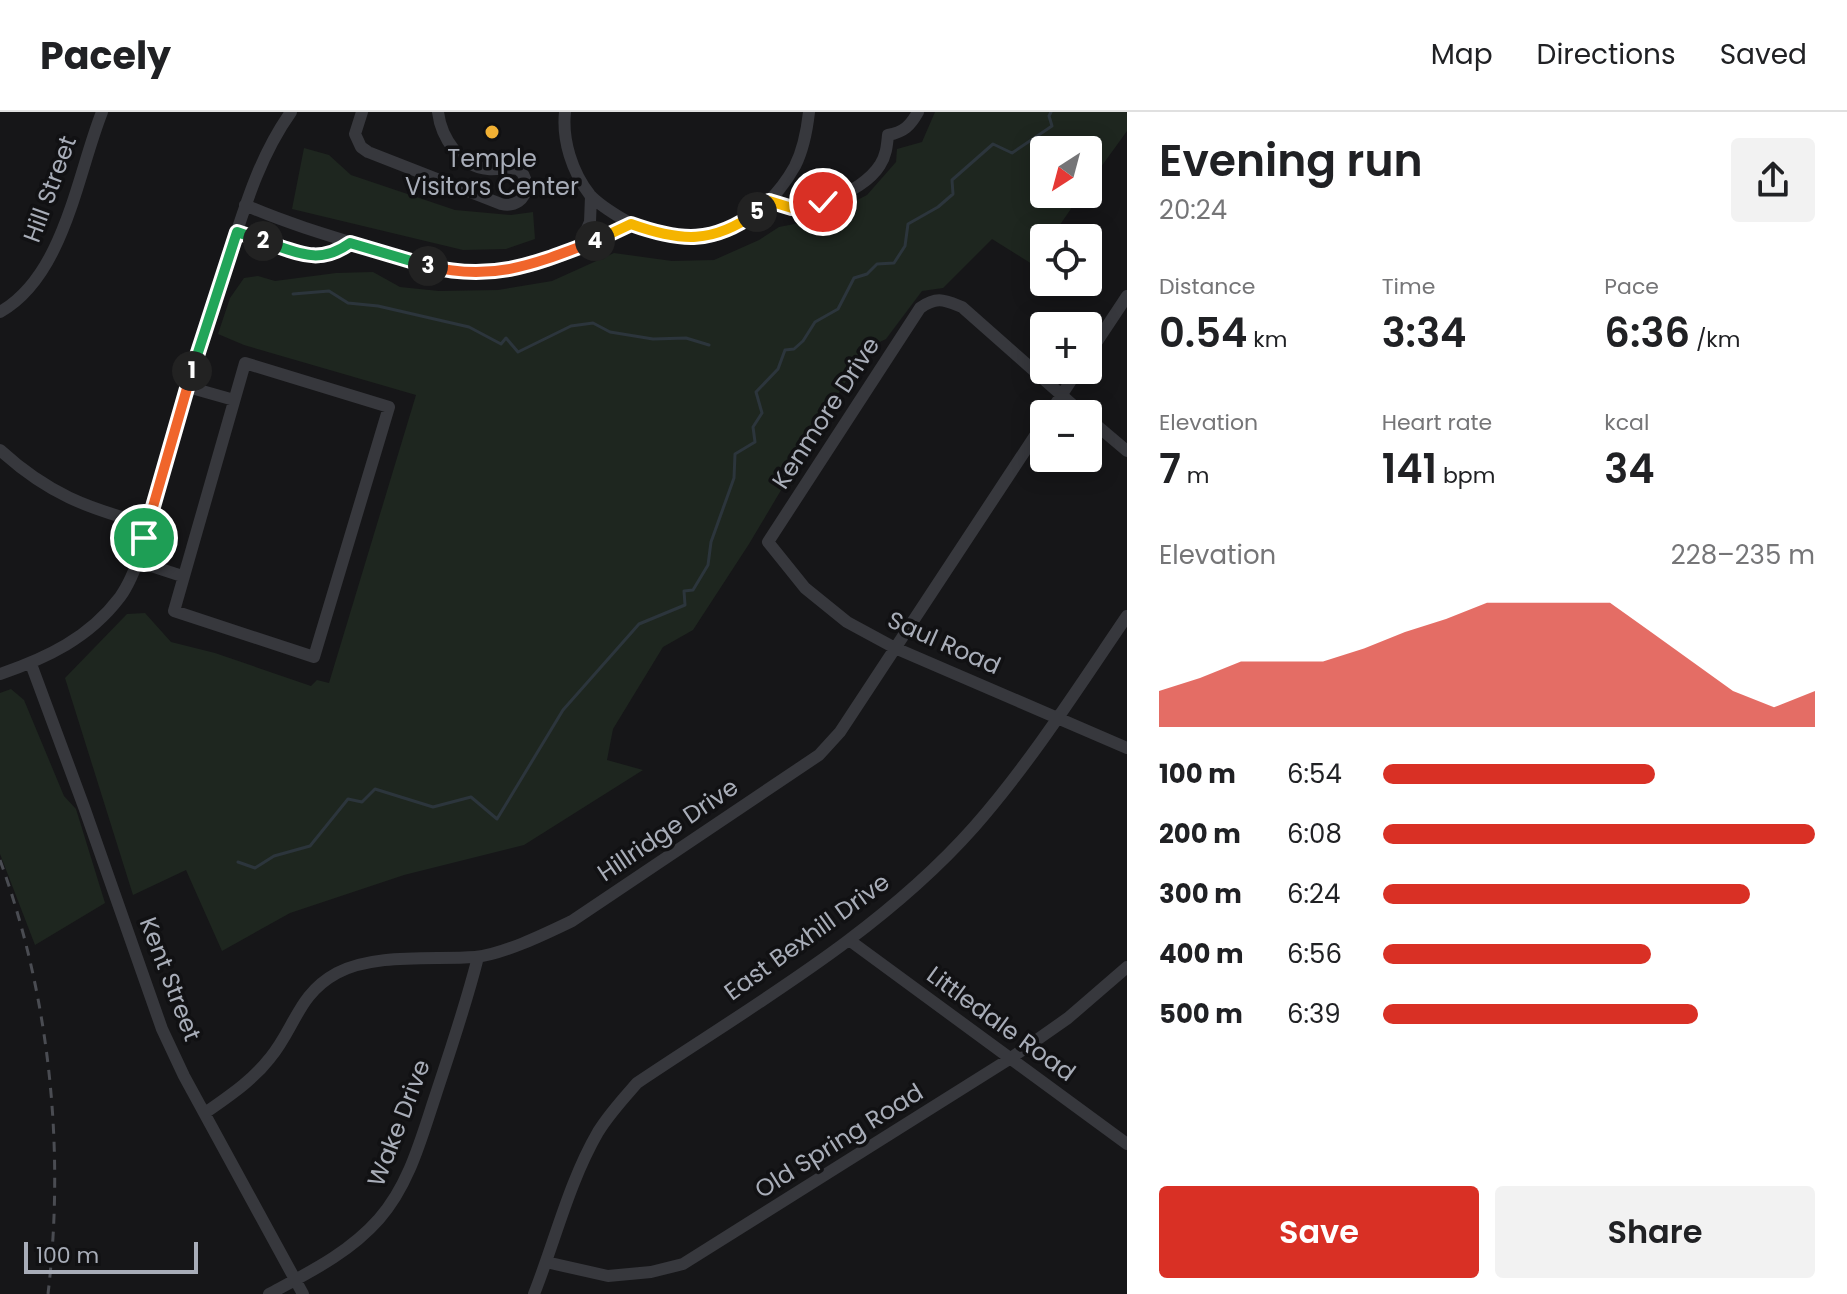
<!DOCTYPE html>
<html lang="en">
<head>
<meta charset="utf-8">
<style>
	:root { --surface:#fff; --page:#f2f2f2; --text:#202124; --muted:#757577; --line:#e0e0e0; --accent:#d93025 }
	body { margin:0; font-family:Poppins,sans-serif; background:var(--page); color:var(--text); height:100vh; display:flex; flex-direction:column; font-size:30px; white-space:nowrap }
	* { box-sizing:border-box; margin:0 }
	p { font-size:26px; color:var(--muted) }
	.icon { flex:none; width:44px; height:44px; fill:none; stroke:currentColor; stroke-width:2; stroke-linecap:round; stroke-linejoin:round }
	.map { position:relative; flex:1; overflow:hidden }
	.drawer { display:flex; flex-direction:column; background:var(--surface); width:720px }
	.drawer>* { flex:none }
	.needle { width:52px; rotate:216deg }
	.buttons { position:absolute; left:1030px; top:24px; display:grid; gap:16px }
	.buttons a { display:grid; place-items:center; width:72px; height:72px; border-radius:8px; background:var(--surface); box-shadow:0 4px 20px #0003; font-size:40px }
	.scale { position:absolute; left:24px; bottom:20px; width:174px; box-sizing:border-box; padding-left:8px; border:4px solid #a8adb8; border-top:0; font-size:22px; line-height:28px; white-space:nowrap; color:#a8adb8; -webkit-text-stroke:6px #111113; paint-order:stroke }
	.pin { position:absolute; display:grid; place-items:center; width:68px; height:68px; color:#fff; margin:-34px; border:4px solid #fff; border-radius:50%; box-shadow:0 2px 8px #0007 }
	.km { position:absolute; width:40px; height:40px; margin:-20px; border-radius:50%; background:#222; color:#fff; font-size:22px; line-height:40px; text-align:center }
	.round { display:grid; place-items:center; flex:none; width:84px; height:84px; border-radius:8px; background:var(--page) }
	.summary { display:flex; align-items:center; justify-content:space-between; height:136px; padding:0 32px }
	h1 { font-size:44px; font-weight:600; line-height:60px }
	.metrics { display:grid; grid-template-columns:repeat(3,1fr); gap:12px; height:136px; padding:8px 32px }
	.metrics div { display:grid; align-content:center }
	.metrics b { font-size:40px; font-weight:600 }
	.metrics small { font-size:22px; font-weight:400 }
	.metrics p { font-size:22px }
	.chart { height:224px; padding:16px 32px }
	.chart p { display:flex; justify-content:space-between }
	.chart svg { width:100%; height:144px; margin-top:8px; fill:var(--accent); opacity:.7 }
	.cta { display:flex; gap:16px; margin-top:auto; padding:16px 32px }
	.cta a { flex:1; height:92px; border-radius:8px; background:var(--accent); color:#fff; font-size:32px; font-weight:600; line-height:92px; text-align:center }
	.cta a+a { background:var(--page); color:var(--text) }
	ul { padding:0 32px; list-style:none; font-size:26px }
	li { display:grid; grid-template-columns:128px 96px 1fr; align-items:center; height:60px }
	li i { height:20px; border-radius:10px; background:var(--accent) }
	header { display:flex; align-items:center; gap:48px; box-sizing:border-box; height:112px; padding:0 40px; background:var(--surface); border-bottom:2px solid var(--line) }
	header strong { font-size:38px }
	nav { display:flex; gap:44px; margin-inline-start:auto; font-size:28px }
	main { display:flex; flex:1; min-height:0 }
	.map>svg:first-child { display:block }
	.green { fill:#1e261f }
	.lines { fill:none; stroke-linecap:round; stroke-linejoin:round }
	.stream { stroke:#2c353c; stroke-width:3 }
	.minor { stroke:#37383d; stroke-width:12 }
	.rail { stroke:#4a4c52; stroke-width:3; stroke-dasharray:10 8; stroke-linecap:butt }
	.split-1-casing { stroke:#fff; stroke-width:16 }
	.split-2-casing { stroke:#fff; stroke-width:16 }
	.split-3-casing { stroke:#fff; stroke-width:16 }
	.split-4-casing { stroke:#fff; stroke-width:16 }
	.split-5-casing { stroke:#fff; stroke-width:16 }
	.split-6-casing { stroke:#fff; stroke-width:16 }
	.split-1 { stroke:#f0652b; stroke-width:10 }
	.split-2 { stroke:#22a559; stroke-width:10 }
	.split-3 { stroke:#22a559; stroke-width:10 }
	.split-4 { stroke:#f0652b; stroke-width:10 }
	.split-5 { stroke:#f5b400; stroke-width:10 }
	.split-6 { stroke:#f5b400; stroke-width:10 }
	.poi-dot { fill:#f2b134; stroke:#111113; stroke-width:3 }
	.labels { text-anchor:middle; stroke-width:7; stroke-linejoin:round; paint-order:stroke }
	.poi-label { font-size:24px; fill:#a8adb8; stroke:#111113 }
	.street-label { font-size:24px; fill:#a8adb8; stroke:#111113 }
</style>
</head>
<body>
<header>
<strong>Pacely</strong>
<nav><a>Map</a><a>Directions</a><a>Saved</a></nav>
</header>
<main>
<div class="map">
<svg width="1127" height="1182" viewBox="0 0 1127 1182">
	<rect width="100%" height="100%" fill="#161618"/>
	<!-- green -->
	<path class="green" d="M935,0H1127V19L1088,73V38H1044V82H1081L1051,126H1044V145L1040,157L992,127L943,176L922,179L886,227L865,237L749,432L693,518L663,535L613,617L607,648L643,658L524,733L404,763L290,801L222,839L186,758L133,783L65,566L127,502L145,501L171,530L215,541L311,574L317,568L329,571L416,283L244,233L218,222L230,186L244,166L258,164L275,169L336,161L373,160L400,175L439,179L498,178L552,169L614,141L672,149L714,148L759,128L779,115L820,107L867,83L896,50L897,37L922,30Z
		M304,36L329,43L351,63L455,98L511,103L533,100L535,127L506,137L463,138L292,97Z
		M11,577L24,588L64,684L76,697L105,791L35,833L0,742V581Z"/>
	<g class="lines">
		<!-- stream -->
		<path class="stream" d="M293,182L329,179L348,191L378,194L469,215L501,232L506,226L518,240L571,214L593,211L610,220L653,227L686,226L709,233
			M238,750L255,756L274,744L310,734L348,687L362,690L375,677L433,695L471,685L497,707L563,598L639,512L685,493L684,479L693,478L708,453L711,430L734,366L735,342L755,330L753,315L762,301L756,280L778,257L785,238L794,237L803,229L815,210L838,197L854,166L867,162L877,152L894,151L905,134L908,112L938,95L953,82L952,68L993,32L1012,41L1052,14L1049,4L1051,0"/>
		<!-- minor -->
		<path class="minor" d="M362,0L355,22L361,35L368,40L501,92C515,95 525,88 527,74C522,47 507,59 488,57C460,55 441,25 438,0
			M565,0C562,28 572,60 590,83C601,95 618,104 631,112
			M769,89C800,105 862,82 880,53C886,44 887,34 888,23C904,20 910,14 918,0
			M245,93C286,111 330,124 373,137C417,150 458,165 505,159C549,153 591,131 631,112C652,120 676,128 698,126C738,124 777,87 795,54C803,38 807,18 809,0
			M237,120L308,144L324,145L350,131
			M579,135L590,110L591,84
			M0,200C64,164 77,63 102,0
			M1088,243L1127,184
			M245,251L389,295L314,545L174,499Z
			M188,275L234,288
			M1049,302L1078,258
			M1083,302L962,195C944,188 937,184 920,196L768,430L805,476L847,510L895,536L1127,636
			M1088,306L1127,339
			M0,338C48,382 87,396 149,413
			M136,449L182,464
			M31,552L84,695L162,917L184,964L303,1182
			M0,562C47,546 89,526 120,485C141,456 154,394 164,359C183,291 204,223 225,156C243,101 258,46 291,0
			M849,828L1127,1032
			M205,1001C229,984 252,969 270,946C295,916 298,882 337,861C374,841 433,848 475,845C502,843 547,821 572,809L819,643L840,620L1044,310
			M546,1150L608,1164L651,1160L683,1152L1011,946L1068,906L1127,855
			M269,1182C310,1160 349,1141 379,1107C409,1073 421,1027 435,985C450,939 466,893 478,845
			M534,1182C555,1129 569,1070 598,1020C609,1002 623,987 637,971C753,893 880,821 974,715C1031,650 1078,576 1127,504"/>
		<!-- rail -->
		<path class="rail" d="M0,748C50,885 65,1037 48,1182"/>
	</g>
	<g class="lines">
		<!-- split-1 casing -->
		<g class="split-1-casing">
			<path id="split-1" d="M144,426L192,259"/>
		</g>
		<!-- split-2 casing -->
		<g class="split-2-casing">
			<path id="split-2" d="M192,259L237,120L263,129"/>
		</g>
		<!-- split-3 casing -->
		<g class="split-3-casing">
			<path id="split-3" d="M263,129C297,140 318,154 350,131L428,154"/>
		</g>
		<!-- split-4 casing -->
		<g class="split-4-casing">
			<path id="split-4" d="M428,154C493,170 535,152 595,129"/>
		</g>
		<!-- split-5 casing -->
		<g class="split-5-casing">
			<path id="split-5" d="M595,129L631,112C681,130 713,132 757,100"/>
		</g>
		<!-- split-6 casing -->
		<g class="split-6-casing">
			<path id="split-6" d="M757,100L769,89L792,96L823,90"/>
		</g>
		<!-- split-1 -->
		<use href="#split-1" class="split-1"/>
		<!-- split-2 -->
		<use href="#split-2" class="split-2"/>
		<!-- split-3 -->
		<use href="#split-3" class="split-3"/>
		<!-- split-4 -->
		<use href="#split-4" class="split-4"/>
		<!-- split-5 -->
		<use href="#split-5" class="split-5"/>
		<!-- split-6 -->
		<use href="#split-6" class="split-6"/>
	</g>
	<!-- markers -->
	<circle class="poi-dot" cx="492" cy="20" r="8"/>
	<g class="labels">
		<!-- poi labels -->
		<g class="poi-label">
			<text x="492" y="55">Temple<tspan x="492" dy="28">Visitors Center</tspan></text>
		</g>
		<!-- street labels -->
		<g class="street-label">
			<text transform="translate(50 77) rotate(-70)" y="8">Hill Street</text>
			<text transform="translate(826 301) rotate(-57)" y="8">Kenmore Drive</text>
			<text transform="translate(944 531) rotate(24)" y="8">Saul Road</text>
			<text transform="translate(668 718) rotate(-34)" y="8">Hillridge Drive</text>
			<text transform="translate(807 825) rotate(-36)" y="8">East Bexhill Drive</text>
			<text transform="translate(170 867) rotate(69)" y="8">Kent Street</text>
			<text transform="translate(1001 912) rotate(36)" y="8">Littledale Road</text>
			<text transform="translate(399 1011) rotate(-69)" y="8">Wake Drive</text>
			<text transform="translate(839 1029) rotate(-32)" y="8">Old Spring Road</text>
		</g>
	</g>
</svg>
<div class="buttons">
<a><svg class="needle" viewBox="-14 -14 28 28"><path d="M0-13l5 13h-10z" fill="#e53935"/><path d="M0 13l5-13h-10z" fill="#757577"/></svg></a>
<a><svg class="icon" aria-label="locate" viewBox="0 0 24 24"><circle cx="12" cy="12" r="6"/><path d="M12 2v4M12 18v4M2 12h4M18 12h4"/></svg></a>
<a>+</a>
<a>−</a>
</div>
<div class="scale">100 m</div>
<div class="pin" style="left:144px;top:426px;background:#1e9e55"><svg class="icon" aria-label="arrive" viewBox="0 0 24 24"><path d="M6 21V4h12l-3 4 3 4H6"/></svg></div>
<div class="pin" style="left:823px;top:90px;background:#d93025"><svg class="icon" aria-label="check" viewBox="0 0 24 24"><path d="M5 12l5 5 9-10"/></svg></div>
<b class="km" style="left:192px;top:259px">1</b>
<b class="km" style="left:263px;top:129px">2</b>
<b class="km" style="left:428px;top:154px">3</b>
<b class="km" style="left:595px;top:129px">4</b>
<b class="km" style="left:757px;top:100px">5</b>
</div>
<section class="drawer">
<div class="summary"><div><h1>Evening run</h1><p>20:24</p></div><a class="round"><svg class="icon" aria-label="share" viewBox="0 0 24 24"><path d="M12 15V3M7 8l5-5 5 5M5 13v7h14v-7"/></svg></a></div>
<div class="metrics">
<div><p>Distance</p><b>0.54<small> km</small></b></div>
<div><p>Time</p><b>3:34</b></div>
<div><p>Pace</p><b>6:36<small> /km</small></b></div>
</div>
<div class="metrics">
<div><p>Elevation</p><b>7<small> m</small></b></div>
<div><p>Heart rate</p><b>141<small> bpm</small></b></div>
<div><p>kcal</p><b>34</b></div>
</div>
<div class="chart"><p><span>Elevation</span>228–235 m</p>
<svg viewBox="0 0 160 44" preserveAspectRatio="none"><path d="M0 44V33L10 29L20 24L30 24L40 24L50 20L60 15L70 11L80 6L90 6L100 6L110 6L120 15L130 24L140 33L150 38L160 33V44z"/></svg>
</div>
<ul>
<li><b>100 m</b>6:54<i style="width:63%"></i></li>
<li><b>200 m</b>6:08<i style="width:100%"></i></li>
<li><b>300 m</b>6:24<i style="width:85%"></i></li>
<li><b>400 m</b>6:56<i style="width:62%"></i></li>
<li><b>500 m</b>6:39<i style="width:73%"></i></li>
</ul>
<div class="cta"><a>Save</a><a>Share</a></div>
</section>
</main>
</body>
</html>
